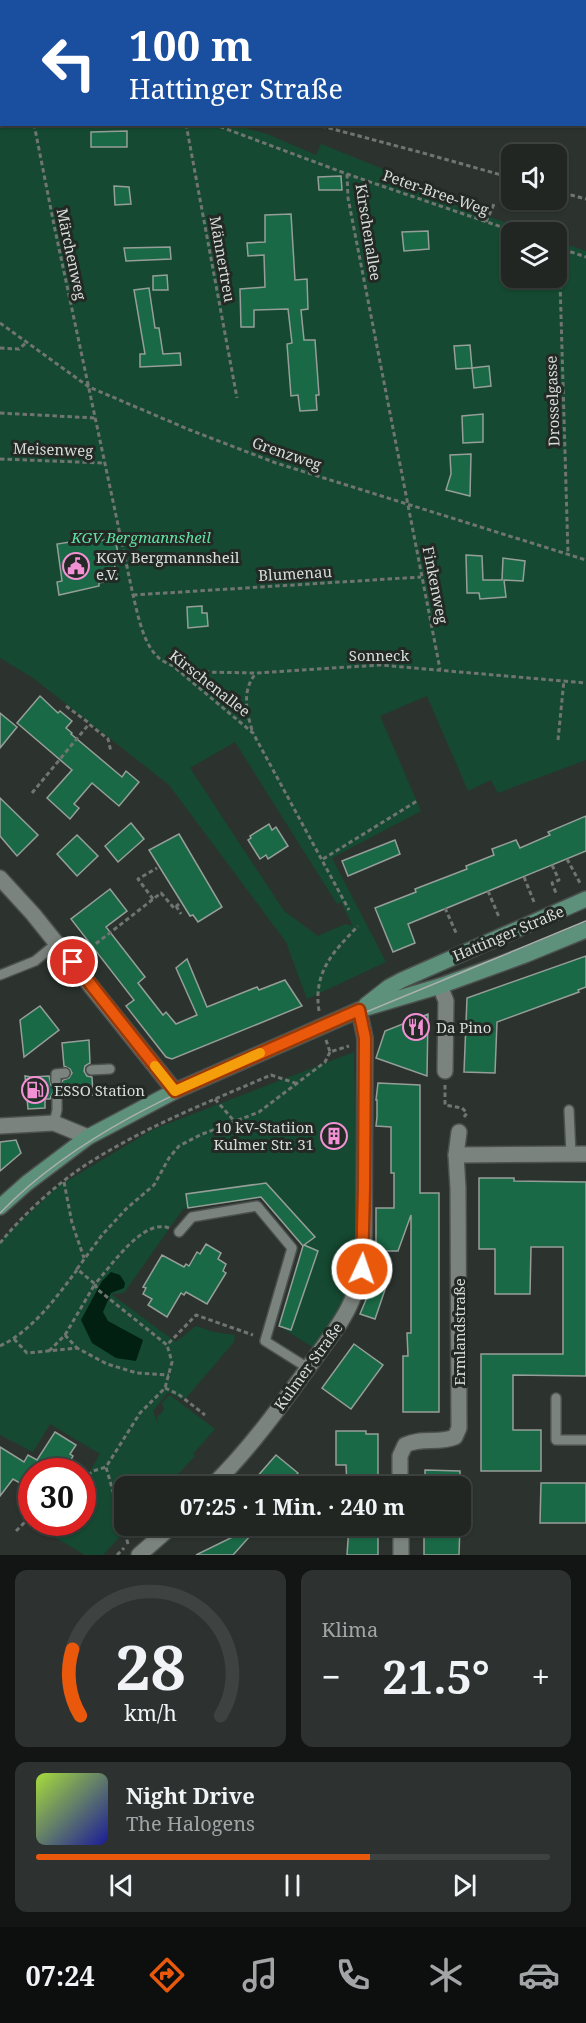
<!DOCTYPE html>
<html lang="de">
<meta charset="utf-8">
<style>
body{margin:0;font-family:"Noto Serif",serif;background:#2d3230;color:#f1f3f6;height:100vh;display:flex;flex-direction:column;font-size:22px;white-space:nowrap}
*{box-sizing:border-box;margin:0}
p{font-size:20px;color:#a2a5a6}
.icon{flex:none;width:33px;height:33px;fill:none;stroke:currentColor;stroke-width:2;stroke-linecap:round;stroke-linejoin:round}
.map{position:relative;height:1555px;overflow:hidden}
.side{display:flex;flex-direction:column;gap:15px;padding:15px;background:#121513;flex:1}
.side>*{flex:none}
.hud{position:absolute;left:0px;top:0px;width:586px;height:126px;box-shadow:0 2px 4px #0004,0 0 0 2px #3e4341;background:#1a4fa0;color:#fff;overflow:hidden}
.fabs{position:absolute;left:501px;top:144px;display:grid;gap:12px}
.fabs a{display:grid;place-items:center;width:66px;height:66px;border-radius:12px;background:#212623;box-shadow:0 2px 4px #0004,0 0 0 2px #3e4341;font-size:30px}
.speed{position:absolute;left:18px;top:1458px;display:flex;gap:12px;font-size:30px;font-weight:700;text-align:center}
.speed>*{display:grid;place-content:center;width:78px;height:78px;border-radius:50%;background:#212623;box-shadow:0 2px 4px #0004,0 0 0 2px #3e4341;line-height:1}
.speed .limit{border:9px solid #d22;background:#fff;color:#111}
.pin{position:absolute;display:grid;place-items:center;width:51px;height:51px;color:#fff;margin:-26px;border:3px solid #fff;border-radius:50%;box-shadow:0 2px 6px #0007}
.me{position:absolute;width:66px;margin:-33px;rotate:3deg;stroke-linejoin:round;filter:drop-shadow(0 0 4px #0008)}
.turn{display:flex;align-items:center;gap:21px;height:126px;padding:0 30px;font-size:27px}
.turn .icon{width:78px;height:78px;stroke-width:2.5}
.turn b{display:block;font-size:42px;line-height:51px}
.big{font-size:45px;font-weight:700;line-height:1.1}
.side .tile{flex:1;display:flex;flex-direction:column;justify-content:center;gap:9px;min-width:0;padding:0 21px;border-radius:12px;background:#2d3230}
.side .dial{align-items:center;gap:0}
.dial svg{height:156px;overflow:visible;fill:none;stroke:#3e4341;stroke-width:7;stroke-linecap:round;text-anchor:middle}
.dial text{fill:#f1f3f6;stroke:none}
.song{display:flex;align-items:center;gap:18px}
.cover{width:72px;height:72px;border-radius:9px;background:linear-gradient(135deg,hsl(80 70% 55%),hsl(240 70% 35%))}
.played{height:6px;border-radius:3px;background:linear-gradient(90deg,#ea580c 65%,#3e4341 65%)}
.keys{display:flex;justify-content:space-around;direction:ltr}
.heat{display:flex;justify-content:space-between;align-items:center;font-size:33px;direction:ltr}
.side .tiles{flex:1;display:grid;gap:15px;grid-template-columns:1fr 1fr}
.tile:last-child{grid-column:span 2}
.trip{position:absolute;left:114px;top:1476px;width:357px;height:60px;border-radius:12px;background:#212623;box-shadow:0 2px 4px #0004,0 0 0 2px #3e4341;font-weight:700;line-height:60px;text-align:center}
.dock{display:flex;height:96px;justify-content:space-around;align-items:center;background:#0d0f0e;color:#a2a5a6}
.dock .icon{width:42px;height:42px}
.dock .selected{color:#ea580c}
.dock b{font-size:27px;color:#f1f3f6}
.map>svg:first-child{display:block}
.green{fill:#154931;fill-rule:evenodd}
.water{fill:#012011}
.building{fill:#1a6946;stroke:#969e99;stroke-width:1.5}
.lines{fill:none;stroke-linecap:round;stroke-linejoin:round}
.service-casing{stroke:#4c504e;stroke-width:12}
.minor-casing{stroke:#4c504e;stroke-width:18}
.secondary-casing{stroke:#4c504e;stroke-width:18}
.path{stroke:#707572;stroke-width:3;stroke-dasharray:4.5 3;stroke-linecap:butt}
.service{stroke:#7b837e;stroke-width:9}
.minor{stroke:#7b837e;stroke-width:15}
.secondary{stroke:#5e917c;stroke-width:15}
.tram{stroke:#abb0ad;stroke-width:1.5}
.rail{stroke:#abb0ad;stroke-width:4.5;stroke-dasharray:9 4.5;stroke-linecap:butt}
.route-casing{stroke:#983908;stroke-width:15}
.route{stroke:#ea580c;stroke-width:10}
.slow{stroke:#f59e0b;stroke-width:10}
.labels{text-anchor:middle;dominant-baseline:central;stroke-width:6;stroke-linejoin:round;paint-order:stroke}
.street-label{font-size:15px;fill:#d8dcda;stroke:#232925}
.park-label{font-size:15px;font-style:italic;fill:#60e4a5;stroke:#232925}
.poi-label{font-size:15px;fill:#d8dcda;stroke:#232925;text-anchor:start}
</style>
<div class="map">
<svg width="586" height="1555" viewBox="0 0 586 1555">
<rect width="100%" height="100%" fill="#2c332f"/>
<g class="green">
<path d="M0 64H2V124L235 125 267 134 316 155 321 144 423 185 420 193 533 232H512V278H556L557 241 586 251V760L498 793 491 780 468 791 427 696 380 716 421 811 332 858 386 962 307 999 286 942 169 785 33 678 0 658ZM235 742 337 904 341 902 353 926 345 924 318 936 284 911 190 768Z"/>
<path d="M354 1052 356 1206 355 1265 349 1290 338 1311 314 1348 279 1326 303 1246 261 1198 183 1209 124 1293 111 1294 176 1342 196 1326 214 1332 235 1335 234 1342 186 1398 181 1399 168 1392 153 1411 158 1425 157 1417 164 1410 162 1403 170 1395 215 1429 193 1454 195 1456 167 1486H124V1526H130L103 1555H85L51 1535 59 1523 82 1522 83 1483 100 1454 50 1424 33 1452 0 1435V1241L57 1187 154 1129Z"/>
</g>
<path class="water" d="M111 1272 120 1275 125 1283 124 1288 111 1293 103 1312 108 1321 143 1340 136 1361 116 1358 92 1343 81 1320 102 1281Z"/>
<g class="building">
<path d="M127 131V147H91V132Z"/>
<path d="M341 176 342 190H319L318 177Z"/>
<path d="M114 186 129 187 131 204 115 205Z"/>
<path d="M291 214 295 280 307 279 308 309 301 310 304 340H315L319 395H316L317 410 300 411 298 395 291 396 287 344 292 343 288 309 254 310V327H241L240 289 265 287 264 255 248 256 247 243 265 242V215Z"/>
<path d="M428 231 429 249 404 251 402 232Z"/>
<path d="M170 247 171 259 126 261 124 248Z"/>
<path d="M167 275 168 290H153V276Z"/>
<path d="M149 288 155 328H159L163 354 180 353 181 365 140 367V354H145L134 290Z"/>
<path d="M470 345 472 368 456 369 454 346Z"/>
<path d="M489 366 491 386 474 388 472 368Z"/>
<path d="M483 414V442L463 443 462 416Z"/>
<path d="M471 454 470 496 446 490 451 474 450 455Z"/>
<path d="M115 538 120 563 114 564 118 578 99 583V586L59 595 57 582 62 581 57 544 82 540 83 544Z"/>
<path d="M466 555 482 556 483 580H502L503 558 525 561 523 581 504 580 506 597 480 599 479 593H467Z"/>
<path d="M202 606V613H207L208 626 188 628 187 607Z"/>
<path d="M40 696 58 713 60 711 72 721 66 728 72 733 71 734 122 777 126 771 139 782 119 806 92 783 74 804 79 808 70 819 47 798 72 770 17 723Z"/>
<path d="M0 713 17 727 0 748Z"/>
<path d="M0 798 38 835 17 856 0 836Z"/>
<path d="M586 816V851L408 924 415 943 393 952 375 908 416 892 415 889 467 869 466 866 494 855 492 849 516 840 520 848 550 835 548 832Z"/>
<path d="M131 823 144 839 118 862 105 846Z"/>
<path d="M269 824 272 830 276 827 288 846 268 859 266 855 260 859 248 840 251 838 250 836Z"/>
<path d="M179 834 222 907 198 922 193 915 190 916 149 850Z"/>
<path d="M77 835 98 856 77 876 57 854Z"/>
<path d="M395 840 400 854 348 876 342 861Z"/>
<path d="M110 889 127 911 106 927 145 977 138 983 163 1015 166 1012 176 1024 197 1015 176 968 187 959 207 1007 257 987 259 990 285 980 302 1006 172 1059 166 1057 126 1006 134 1000 71 919Z"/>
<path d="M586 956V987L578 990 579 992 497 1022 495 1073 464 1072 467 998Z"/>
<path d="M40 1006 59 1030 24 1057 20 1020Z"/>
<path d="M428 1014 427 1076 376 1058 385 1031Z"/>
<path d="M89 1040 90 1063 85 1066 84 1071 87 1076 92 1077 93 1095 64 1098 61 1093 56 1091 52 1094 50 1099H45V1108L28 1109 25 1076 31 1077 49 1076 51 1085 55 1088 59 1087 63 1080 69 1078 72 1073 70 1069 64 1066 62 1043Z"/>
<path d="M378 1083 420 1085V1193H439V1412H403V1356H408L407 1333H411V1215L398 1251H376V1208H394V1173H391V1127L376 1126 377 1117V1100H376Z"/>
<path d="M16 1140 21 1153 0 1171V1142Z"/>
<path d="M479 1178H514V1181L586 1182V1376L513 1375V1430H541V1471H481V1354H563V1247H531L530 1294H495V1249H479Z"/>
<path d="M266 1183 315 1237 304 1245 318 1251 291 1330 279 1326 303 1246 261 1197 188 1208 186 1194Z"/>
<path d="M206 1244 221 1253 218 1259 226 1264 223 1271 226 1273 207 1304 186 1292 184 1295 181 1293 167 1317 148 1305 152 1299 143 1294 146 1288 143 1287 162 1255 184 1267 186 1264 189 1266 197 1252 200 1254Z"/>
<path d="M374 1272 389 1278 375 1319 360 1314 370 1290Z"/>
<path d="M354 1344 383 1365 351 1409 322 1388Z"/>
<path d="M336 1431H366V1434H378V1486H347L346 1465H336Z"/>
<path d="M55 1432 76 1445 70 1454 73 1456 64 1472H32V1490L13 1479 0 1496V1447L24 1462 28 1455 37 1460Z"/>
<path d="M276 1455 298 1473 287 1486H249Z"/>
<path d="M425 1470 460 1471V1486H425Z"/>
<path d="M541 1483H586V1523H540Z"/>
<path d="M255 1526H259L233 1555H196Z"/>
<path d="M349 1526H378V1555H347Z"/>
<path d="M424 1526H460L459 1555H424Z"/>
</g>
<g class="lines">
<defs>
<g id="service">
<path d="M0 975 35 961 57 943"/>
<path d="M91 1070 110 1069"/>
<path d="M56 1081V1074L65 1073"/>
<path d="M569 1110 571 1154"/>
<path d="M54 1123 57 1110V1098"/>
<path d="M179 1232 192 1217 257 1206 292 1248 265 1341 308 1368"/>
<path d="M556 1398V1440H586"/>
</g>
<g id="minor">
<path d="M0 878 33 914 175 1091"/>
<path d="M440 986 446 1001 445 1071"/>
<path d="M0 1126 54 1123 88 1137"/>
<path d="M456 1155 586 1154"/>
<path d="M212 1486C252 1447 285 1400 318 1354 330 1337 344 1320 352 1300 361 1280 362 1259 364 1237L365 1038 359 1010"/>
<path d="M400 1486V1456L405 1445C422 1437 438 1444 455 1437L459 1428 458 1188 456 1155 459 1132"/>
<path d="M401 1526V1555"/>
<path d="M139 1555 172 1526"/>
</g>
<g id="secondary">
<path d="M366 1005 389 987 402 980 586 899"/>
<path d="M0 1207 27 1183 88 1137 175 1091 359 1010 440 986 525 955 586 930"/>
</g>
</defs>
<use href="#service" class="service-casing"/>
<use href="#minor" class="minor-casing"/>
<use href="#secondary" class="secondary-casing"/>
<g class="path">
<path d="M0 41 2 42"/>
<path d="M0 58H2"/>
<path d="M34 124 54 225 133 595C138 615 143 645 160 659 164 662 169 664 173 666L253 733 349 910"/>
<path d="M186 124 237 398"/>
<path d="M213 124 347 174 516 232"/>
<path d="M314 124 423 153 512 178"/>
<path d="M347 174 348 198 440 669"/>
<path d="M556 191 586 199"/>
<path d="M486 222 494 204"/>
<path d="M556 247 586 257"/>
<path d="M559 247 568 554"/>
<path d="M0 323 89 387 190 430 276 463 586 560"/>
<path d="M0 348 19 349 27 342"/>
<path d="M0 413 95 418"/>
<path d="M0 459 104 463"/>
<path d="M133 595 421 577"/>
<path d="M175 667 204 672 256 673 380 665 586 683"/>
<path d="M66 706 89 723"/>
<path d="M252 730C246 710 242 690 256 673"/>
<path d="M558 740 564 680"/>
<path d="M32 793 89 724 108 739 111 752"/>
<path d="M323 859 417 801"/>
<path d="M567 859 580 883"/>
<path d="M552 865 559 880 552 883 556 893"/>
<path d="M524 877 534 902"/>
<path d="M488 891 499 917"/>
<path d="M153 899 138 879 157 868"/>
<path d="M176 906 181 914"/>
<path d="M445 908 457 935"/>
<path d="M84 953 161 893 174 908 179 904"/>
<path d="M319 1011C313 972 333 952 358 926"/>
<path d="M326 1040 330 1052 349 1046"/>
<path d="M445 1085V1105L462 1108 467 1113 464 1117"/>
<path d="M215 1099 235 1122"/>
<path d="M64 1182 72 1223 84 1258"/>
<path d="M169 1228C143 1218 111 1266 95 1284L97 1289 167 1345 196 1315 253 1335"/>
<path d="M0 1243C22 1216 52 1188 81 1168 140 1129 206 1103 271 1075L298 1084"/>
<path d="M65 1335 95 1284 77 1269 102 1235 126 1209 154 1185 169 1158 179 1146 200 1135 259 1112 325 1062 330 1052"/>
<path d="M14 1339 27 1353 77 1348 107 1364 137 1373 169 1375"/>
<path d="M0 1346C33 1330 55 1299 77 1270"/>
<path d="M49 1351 65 1335 77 1348"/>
<path d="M165 1388 178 1394 205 1415"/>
<path d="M82 1480 93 1471 106 1467"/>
<path d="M16 1531 25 1522 32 1519"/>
<path d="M128 1544 106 1467 140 1413 165 1388 172 1362 167 1345"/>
<path d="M117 1555 124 1548"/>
</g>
<use href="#service" class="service"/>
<use href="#minor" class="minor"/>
<use href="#secondary" class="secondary"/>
<path class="tram" d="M0 1213C86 1125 203 1081 313 1034 404 996 495 959 586 921"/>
<g class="rail">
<path d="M48 0 55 2"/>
<path d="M100 0 107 2"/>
<path d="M0 3 2 4"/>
<path d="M0 15H2"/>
<path d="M585 75H586"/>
<path d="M585 88H586"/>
<path d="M585 103H586"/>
<path d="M585 120H586"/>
</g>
</g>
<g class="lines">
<defs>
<path id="route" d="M73 962 175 1091 359 1010 365 1038 364 1189 362 1269"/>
</defs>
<use href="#route" class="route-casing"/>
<use href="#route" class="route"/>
<path class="slow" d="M155 1066 175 1091 260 1053"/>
</g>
<defs>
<symbol id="civic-ring" viewBox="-11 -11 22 22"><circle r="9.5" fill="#232925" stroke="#f391d5" stroke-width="1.5"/><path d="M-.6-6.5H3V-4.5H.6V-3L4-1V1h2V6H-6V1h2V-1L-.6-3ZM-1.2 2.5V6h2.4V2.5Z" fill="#f391d5"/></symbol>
<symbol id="restaurant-ring" viewBox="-11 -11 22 22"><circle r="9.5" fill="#232925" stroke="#f391d5" stroke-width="1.5"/><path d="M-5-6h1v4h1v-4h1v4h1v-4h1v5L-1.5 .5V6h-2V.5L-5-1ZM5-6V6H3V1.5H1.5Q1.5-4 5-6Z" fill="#f391d5"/></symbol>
<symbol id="fuel-ring" viewBox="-11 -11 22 22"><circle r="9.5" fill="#232925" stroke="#f391d5" stroke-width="1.5"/><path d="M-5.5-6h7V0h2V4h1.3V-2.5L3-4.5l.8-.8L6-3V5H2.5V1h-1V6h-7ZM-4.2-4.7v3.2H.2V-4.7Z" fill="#f391d5"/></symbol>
<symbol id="building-ring" viewBox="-11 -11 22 22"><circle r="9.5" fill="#232925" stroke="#f391d5" stroke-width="1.5"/><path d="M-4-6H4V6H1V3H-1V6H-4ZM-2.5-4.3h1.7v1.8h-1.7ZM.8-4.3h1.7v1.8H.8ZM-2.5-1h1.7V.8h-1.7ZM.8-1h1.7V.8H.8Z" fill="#f391d5"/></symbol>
</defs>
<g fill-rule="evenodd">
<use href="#civic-ring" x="61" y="551" width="30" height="30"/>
<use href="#restaurant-ring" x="401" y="1012" width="30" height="30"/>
<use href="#fuel-ring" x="20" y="1075" width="30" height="30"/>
<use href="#building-ring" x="319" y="1121" width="30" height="30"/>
</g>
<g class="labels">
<g class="street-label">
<text transform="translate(436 192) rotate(19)">Peter-Bree-Weg</text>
<text transform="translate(369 232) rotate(81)">Kirschenallee</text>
<text transform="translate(72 254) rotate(78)">Märchenweg</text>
<text transform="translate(223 259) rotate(80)">Männertreu</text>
<text transform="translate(552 401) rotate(-92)">Drosselgasse</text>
<text transform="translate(53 449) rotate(2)">Meisenweg</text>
<text transform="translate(287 453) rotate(19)">Grenzweg</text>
<text transform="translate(295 573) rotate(-3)">Blumenau</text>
<text transform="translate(436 585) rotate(79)">Finkenweg</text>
<text x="379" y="655">Sonneck</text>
<text transform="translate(210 683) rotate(38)">Kirschenallee</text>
<text transform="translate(508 933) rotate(-23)">Hattinger Straße</text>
<text transform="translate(459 1332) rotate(-90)">Ermlandstraße</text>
<text transform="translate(308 1366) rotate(-54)">Kulmer Straße</text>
</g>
<g class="park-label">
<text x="141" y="537">KGV Bergmannsheil</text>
</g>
<g class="poi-label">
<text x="96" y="557">KGV Bergmannsheil<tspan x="96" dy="17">e.V.</tspan></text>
<text x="436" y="1027">Da Pino</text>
<text x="54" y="1090">ESSO Station</text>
<text x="314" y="1127" text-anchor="end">10 kV-Statiion<tspan x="314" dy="17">Kulmer Str. 31</tspan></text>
</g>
</g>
</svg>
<div class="fabs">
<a><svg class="icon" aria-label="sound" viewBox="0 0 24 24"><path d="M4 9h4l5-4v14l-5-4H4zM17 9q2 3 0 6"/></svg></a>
<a><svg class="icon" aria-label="layers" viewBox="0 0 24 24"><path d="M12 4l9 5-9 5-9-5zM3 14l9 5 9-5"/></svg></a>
</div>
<div class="speed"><div class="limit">30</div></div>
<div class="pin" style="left:73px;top:962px;background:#d93025"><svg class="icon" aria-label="arrive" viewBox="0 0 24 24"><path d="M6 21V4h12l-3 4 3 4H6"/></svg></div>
<svg class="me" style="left:362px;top:1269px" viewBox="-20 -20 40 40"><circle r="17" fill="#ea580c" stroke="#fff" stroke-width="3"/><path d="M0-11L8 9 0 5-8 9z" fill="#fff"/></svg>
<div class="trip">07:25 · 1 Min. · 240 m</div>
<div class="hud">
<div class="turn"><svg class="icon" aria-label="left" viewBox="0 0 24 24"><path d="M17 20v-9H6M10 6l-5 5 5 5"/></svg><div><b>100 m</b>Hattinger Straße</div></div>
</div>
</div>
<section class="side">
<div class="tiles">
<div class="tile dial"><svg viewBox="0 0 100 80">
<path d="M14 69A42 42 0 1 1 86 69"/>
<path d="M14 69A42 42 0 0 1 10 35" stroke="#ea580c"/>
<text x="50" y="56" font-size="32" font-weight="700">28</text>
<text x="50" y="72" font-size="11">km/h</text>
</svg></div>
<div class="tile"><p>Klima</p>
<div class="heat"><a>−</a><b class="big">21.5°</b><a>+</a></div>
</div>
<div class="tile">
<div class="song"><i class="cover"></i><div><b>Night Drive</b><p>The Halogens</p></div></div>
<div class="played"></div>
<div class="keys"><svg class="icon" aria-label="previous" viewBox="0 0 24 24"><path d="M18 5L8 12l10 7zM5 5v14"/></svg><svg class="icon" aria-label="pause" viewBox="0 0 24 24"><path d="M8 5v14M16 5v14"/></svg><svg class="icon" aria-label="next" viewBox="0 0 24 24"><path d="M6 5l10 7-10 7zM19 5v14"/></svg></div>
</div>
</div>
</section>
<nav class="dock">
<b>07:24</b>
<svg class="icon selected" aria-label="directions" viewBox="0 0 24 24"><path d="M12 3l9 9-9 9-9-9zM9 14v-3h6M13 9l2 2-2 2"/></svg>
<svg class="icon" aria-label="music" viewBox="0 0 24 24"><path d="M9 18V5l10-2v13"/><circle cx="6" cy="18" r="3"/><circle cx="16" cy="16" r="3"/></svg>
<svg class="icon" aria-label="phone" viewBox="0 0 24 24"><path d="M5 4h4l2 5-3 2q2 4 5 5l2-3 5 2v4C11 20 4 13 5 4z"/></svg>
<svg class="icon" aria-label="climate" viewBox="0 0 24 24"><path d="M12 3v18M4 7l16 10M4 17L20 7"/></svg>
<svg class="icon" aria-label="car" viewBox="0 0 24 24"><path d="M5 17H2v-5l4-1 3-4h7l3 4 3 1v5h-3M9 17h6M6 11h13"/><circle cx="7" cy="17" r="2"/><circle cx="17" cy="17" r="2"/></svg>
</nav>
